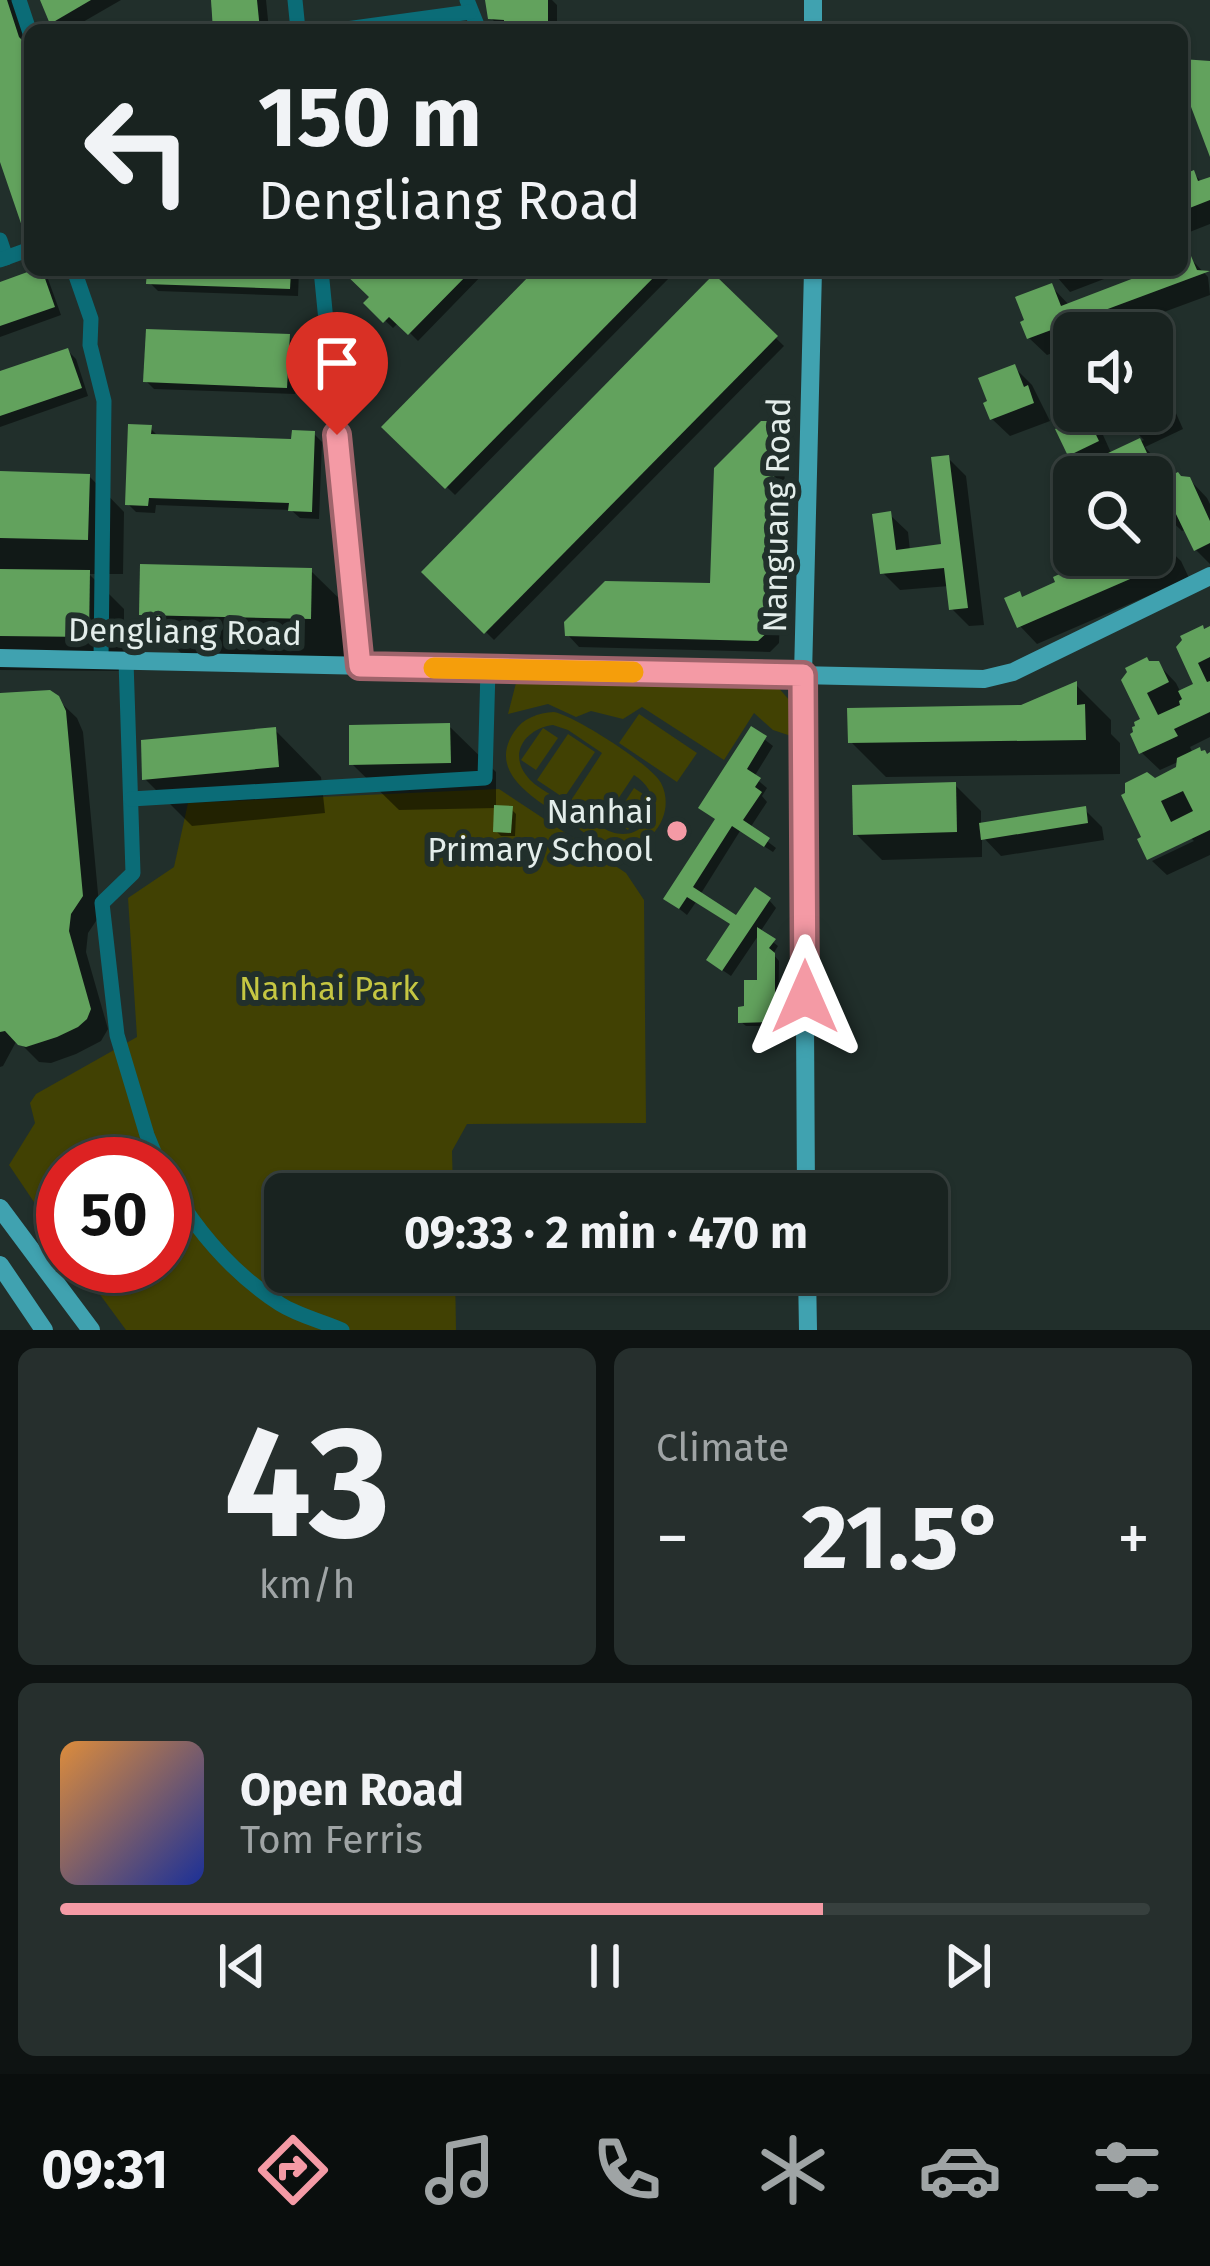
<!DOCTYPE html>
<meta charset="utf-8">
<style>
body{margin:0;font-family:"Fira Sans",sans-serif;background:#262f2d;color:#f1f3f6;height:100vh;display:flex;flex-direction:column;font-size:45px;white-space:nowrap}
*{box-sizing:border-box;margin:0}
p{font-size:39px;color:#9fa4a5}
.icon{flex:none;width:66px;height:66px;fill:none;stroke:currentColor;stroke-width:2;stroke-linecap:round;stroke-linejoin:round}
.map{position:relative;height:1330px;overflow:hidden}
.details{display:flex;flex-direction:column;gap:18px;padding:18px;background:#0e1312;flex:1}
.details>*{flex:none}
.banner{position:absolute;left:24px;top:24px;width:1164px;height:252px;border-radius:18px;box-shadow:0 3px 9px #0004,0 0 0 3px #37403e;background:#192320;color:#f1f3f6;overflow:hidden}
.fabs{position:absolute;left:1053px;top:312px;display:grid;gap:24px}
.fabs a{display:grid;place-items:center;width:120px;height:120px;border-radius:18px;background:#192320;box-shadow:0 3px 9px #0004,0 0 0 3px #37403e;font-size:60px}
.speed{position:absolute;left:36px;top:1137px;display:flex;gap:24px;font-size:60px;font-weight:700;text-align:center}
.speed>*{display:grid;place-content:center;width:156px;height:156px;border-radius:50%;background:#192320;box-shadow:0 3px 9px #0004,0 0 0 3px #37403e;line-height:1}
.speed .limit{border:18px solid #d22;background:#fff;color:#111}
.pin{position:absolute;display:grid;place-items:center;width:102px;height:102px;color:#fff;margin:-123px -51px;border-radius:50% 50% 50% 0;rotate:-45deg;box-shadow:0 0 12px #0007}
.pin .icon{rotate:45deg}
.me{position:absolute;width:132px;margin:-66px;rotate:0deg;stroke-linejoin:round;filter:drop-shadow(0 0 9px #0008)}
.turn{display:flex;align-items:center;gap:42px;height:252px;padding:0 36px;font-size:54px}
.turn .icon{width:156px;height:156px;stroke-width:2.5}
.turn b{display:block;font-size:84px;line-height:102px}
.big{font-size:90px;font-weight:700;line-height:1.1}
.details .card{flex:1;display:flex;flex-direction:column;justify-content:center;gap:18px;min-width:0;padding:0 42px;border-radius:18px;background:#262f2d}
.details .dial{align-items:center;gap:0}
.dial b{font-size:156px;line-height:1}
.song{display:flex;align-items:center;gap:36px}
.cover{width:144px;height:144px;border-radius:18px;background:linear-gradient(135deg,hsl(30 70% 55%),hsl(230 70% 35%))}
.played{height:12px;border-radius:6px;background:linear-gradient(90deg,#f49aa5 70%,#37403e 70%)}
.keys{display:flex;justify-content:space-around;direction:ltr}
.heat{display:flex;justify-content:space-between;align-items:center;font-size:66px;direction:ltr}
.details .tiles{flex:1;display:grid;gap:18px;grid-template-columns:1fr 1fr}
.card:last-child{grid-column:span 2}
.trip{position:absolute;left:264px;top:1173px;width:684px;height:120px;border-radius:18px;background:#192320;box-shadow:0 3px 9px #0004,0 0 0 3px #37403e;font-weight:700;line-height:120px;text-align:center}
.menu{display:flex;height:192px;justify-content:space-around;align-items:center;background:#0a0e0d;color:#9fa4a5}
.menu .icon{width:84px;height:84px}
.menu .active{color:#f49aa5}
.menu b{font-size:54px;color:#f1f3f6}
.map>svg:first-child{display:block}
.green{fill:#414103;fill-rule:evenodd}
.shadow{fill:#0007}
.building{fill:#62a25d;fill-rule:evenodd}
.lines{fill:none;stroke-linecap:round;stroke-linejoin:round}
.minor{stroke:#0b6c77;stroke-width:15}
.major{stroke:#40a2b0;stroke-width:18}
.route-casing{stroke:#9f646b;stroke-width:30}
.route{stroke:#f49aa5;stroke-width:21}
.slow{stroke:#f59e0b;stroke-width:21}
.poi-dot{fill:#f49aa5;stroke:#212f2b;stroke-width:4.5}
.labels{text-anchor:middle;dominant-baseline:central;stroke-width:12;stroke-linejoin:round;paint-order:stroke}
.street-label{font-size:33px;fill:#e3edea;stroke:#212f2b}
.poi-label{font-size:33px;fill:#e3edea;stroke:#212f2b;text-anchor:end}
.park-label{font-size:33px;fill:#c5c642;stroke:#212f2b}
</style>
<div class="map">
<svg width="1210" height="1330" viewBox="0 0 1210 1330">
<rect width="100%" height="100%" fill="#212f2b"/>
<g class="green">
<path d="M516 683 775 684 792 703 794 737 773 730 754 713 724 760 642 707 623 719 591 711 576 717 548 704 508 714Z"/>
<path d="M554 712C575 716 652 765 661 783 678 816 646 857 610 846 593 841 577 827 562 817 534 798 487 772 514 732 523 718 538 713 554 712ZM553 725 568 730 602 753 568 805C555 796 535 788 526 775 508 751 528 728 553 725ZM634 775C676 801 640 854 600 826Z"/>
<path d="M639 714 697 753 677 782 619 743Z"/>
<path d="M543 728 558 738 536 770 521 760Z"/>
<path d="M568 734 595 752 564 798 537 780Z"/>
<path d="M634 788 649 798 628 830 613 820Z"/>
<path d="M499 789 626 873 644 900 646 1123 467 1124 452 1151 453 1194H285V1272H455L456 1330H126L79 1266H165V1164H63V1245L9 1165 35 1123 30 1103 36 1094 137 1037 128 898 174 867 188 803Z"/>
</g>
<g class="shadow">
<path d="M0 0H16L18 17 30 52V237L0 153Z"/>
<path d="M43 0H121L69 30H60L52 22Z"/>
<path d="M214 0H266L269 30H239Z"/>
<path d="M488 0H552L557 5V27L578 26 581 30 501 28 490 17Z"/>
<path d="M1193 173 1203 183 1210 180V224L1182 235V178Z"/>
<path d="M1191 259 1208 277 1210 295 1107 333H1074V345L1047 355 1029 338 1051 286 1070 306 1163 270H1182V263Z"/>
<path d="M150 270H299L298 296 158 291 149 282Z"/>
<path d="M351 270H487L418 341 399 322 393 328 375 311 374 297Z"/>
<path d="M539 270H665L671 276 455 495 385 427Z"/>
<path d="M1051 270H1110L1102 273 1104 279 1070 292Z"/>
<path d="M40 271 48 279 61 315 0 337V285Z"/>
<path d="M714 278 784 346 494 640 425 572Z"/>
<path d="M288 337 297 346 295 394 154 389 146 381Z"/>
<path d="M68 351 76 359 88 396 0 427V375Z"/>
<path d="M1014 367 1032 385 1050 421 1010 436 992 419Z"/>
<path d="M1152 393H1156L1175 411 1183 429 1145 447 1158 462 1126 477H1115L1108 462 1088 471 1070 454 1085 418 1103 435 1112 455 1144 440 1132 428 1124 411H1152Z"/>
<path d="M775 424 786 435 779 643 770 652 579 647 568 635 712 586Z"/>
<path d="M150 428 159 437 294 442 314 434 322 442 319 519 300 518 291 510 156 505 155 513 136 512 128 504Z"/>
<path d="M948 458 966 476 984 625 969 626 952 609 949 586 900 590 883 573 890 515 908 532 910 551 944 547Z"/>
<path d="M1161 467 1167 481 1189 479 1207 498 1210 504V564L1196 550 1186 529 1182 531 1164 514 1152 493V477H1140Z"/>
<path d="M0 474 89 476 124 512 123 574H89L124 609V671L0 670Z"/>
<path d="M1156 537 1181 561 1189 578 1037 644 1020 626 1024 599 1059 584 1079 568 1070 550 1074 549V555H1152V538Z"/>
<path d="M311 571 358 617 356 664 188 660 142 614Z"/>
<path d="M1210 632V737L1190 747 1193 754 1210 755V855L1167 875 1152 861 1194 841 1189 836 1148 856 1155 782 1179 769 1180 761 1160 770 1142 753 1144 720 1124 680 1158 664 1176 683 1181 693 1197 685 1179 648Z"/>
<path d="M1076 685 1111 720V734L1120 743V774L886 777 851 742 1021 708Z"/>
<path d="M0 695 57 699 77 718 83 732 100 915 88 933 86 952 108 1029 101 1041 76 1054 51 1063 39 1062 17 1040 3 1066 0 1067Z"/>
<path d="M449 726 496 772V808L399 810 352 764Z"/>
<path d="M275 730 321 777 325 813 192 826 145 779Z"/>
<path d="M752 730 773 746 754 777 767 788 762 796 767 802 750 828 776 848 773 852 740 831 700 895 737 919 769 900 776 908 760 932 778 946 773 954 779 961 778 1026H746L741 1022 760 983V933L731 976 718 967 733 926 696 902 687 915 667 899 717 820Z"/>
<path d="M955 785 981 811V826L1085 810 1102 827 1104 840 1001 856 982 836V857L882 860 856 834Z"/>
<path d="M511 809 516 814 515 836H501L496 831Z"/>
</g>
<g class="building">
<path d="M0 0H7L19 37 26 44 30 57V237L26 238 0 162Z"/>
<path d="M40 0H91L50 24Z"/>
<path d="M211 0H257L260 30H213Z"/>
<path d="M485 0H548V30H504V20L488 19Z"/>
<path d="M1182 59 1210 61V157L1182 83Z"/>
<path d="M1194 170 1198 181 1210 177V200L1182 211V175Z"/>
<path d="M1191 256 1197 270 1210 271 1027 339 1020 322 1024 320 1015 297 1052 283 1061 306 1155 270H1182V260Z"/>
<path d="M33 270H42L55 307 0 326V282Z"/>
<path d="M147 270H291L290 289 146 284Z"/>
<path d="M341 270H472L408 335 389 317 383 323 363 303 369 297Z"/>
<path d="M535 270H661L445 489 381 427Z"/>
<path d="M714 274 778 336 484 634 421 572Z"/>
<path d="M146 329 290 334 287 388 143 382Z"/>
<path d="M68 348 82 388 0 416V371Z"/>
<path d="M1015 364 1024 387 1028 385 1034 403 990 420 983 403 987 401 978 378Z"/>
<path d="M1152 378 1168 411 1130 430 1121 411H1152Z"/>
<path d="M1086 414 1099 441 1068 456 1055 429Z"/>
<path d="M761 421H776L769 631 758 641 565 636 564 622 605 581 710 583 714 468Z"/>
<path d="M128 424 152 425 151 434 291 439 292 430 315 431 312 512 288 511 289 503 149 498 148 506 125 505Z"/>
<path d="M1140 438 1160 481 1178 472 1181 476 1190 477 1210 521V543L1194 551 1174 510 1162 516 1152 495V468L1133 477H1112L1106 464 1110 462 1106 454Z"/>
<path d="M949 455 968 608 949 610 944 568 880 574 872 514 891 511 896 550 941 544 931 457Z"/>
<path d="M0 471 90 474 88 540 0 538Z"/>
<path d="M1152 524 1160 541 1164 539 1174 560 1017 628 1004 598 1020 591 1022 597 1055 582 1053 577 1075 567 1069 555H1152Z"/>
<path d="M140 564 312 568 311 619 139 615Z"/>
<path d="M0 569 90 570 89 637 0 636Z"/>
<path d="M1203 625 1204 629 1210 626V657L1198 663 1207 682 1210 681V712L1174 729 1178 736 1139 754 1130 734 1133 732 1132 727 1135 726 1134 722 1140 719 1121 680 1127 672 1125 668 1147 657 1149 661H1159L1169 682 1147 693 1158 715 1180 705 1179 701 1182 699 1178 691 1193 684 1176 647 1182 640 1180 636Z"/>
<path d="M1077 681V705L1085 704 1086 740 848 743 847 708 1021 705Z"/>
<path d="M50 690 59 696 66 711 83 896 71 914 69 931 91 1009 87 1019 78 1027 57 1037 26 1047 18 1045 5 1031 0 1032V693Z"/>
<path d="M450 723 451 763 349 765V725Z"/>
<path d="M751 726 767 736 747 769 761 778 755 787 762 792 743 820 770 838 764 847 732 826 693 887 736 915 755 887 771 898 722 971 706 960 730 924 687 897 679 909 663 899 715 819 698 808Z"/>
<path d="M276 727 279 767 142 780 141 740Z"/>
<path d="M1200 747 1201 751 1205 750 1207 754 1210 752V830L1147 860 1137 839 1141 837 1121 795 1125 793V783L1147 772 1155 778 1176 767 1177 758ZM1183 791 1193 811 1171 822 1161 801Z"/>
<path d="M956 782 957 832 853 835 852 785Z"/>
<path d="M494 805 513 806 511 833 493 832Z"/>
<path d="M1086 806 1088 823 981 840 979 823Z"/>
<path d="M757 927 776 939 769 948 775 953V1022L738 1023V1007L744 1006V980H757Z"/>
</g>
<g class="lines">
<g class="minor">
<path d="M19 0 30 33"/>
<path d="M295 0 298 30"/>
<path d="M467 0 479 30"/>
<path d="M339 30 470 12"/>
<path d="M0 240 6 258"/>
<path d="M0 260 30 249"/>
<path d="M74 270 91 319 90 345 104 401 101 660"/>
<path d="M321 270 360 666"/>
<path d="M126 661 133 873 102 903 117 1035 147 1135 159 1164"/>
<path d="M131 799 485 778 488 669"/>
<path d="M165 1176C193 1227 231 1272 280 1304 299 1316 322 1321 342 1330"/>
</g>
<g class="major">
<path d="M813 0V30"/>
<path d="M0 658 984 679 1013 672 1210 576"/>
<path d="M806 1194 803 675 813 270"/>
<path d="M0 1208 91 1330"/>
<path d="M0 1265 44 1330"/>
<path d="M807 1272 808 1330"/>
</g>
</g>
<g class="lines">
<defs>
<path id="route" d="M337 435 360 666 803 675 805 997"/>
</defs>
<use href="#route" class="route-casing"/>
<use href="#route" class="route"/>
<path class="slow" d="M434 668 633 672"/>
</g>
<circle class="poi-dot" cx="677" cy="831" r="12"/>
<g class="labels">
<g class="street-label">
<text transform="translate(777 515) rotate(-89)">Nanguang Road</text>
<text transform="translate(185 632) rotate(1)">Dengliang Road</text>
</g>
<g class="poi-label">
<text x="653" y="812">Nanhai<tspan x="653" dy="38">Primary School</tspan></text>
</g>
<g class="park-label">
<text x="329" y="989">Nanhai Park</text>
</g>
</g>
</svg>
<div class="fabs">
<a><svg class="icon" aria-label="sound" viewBox="0 0 24 24"><path d="M4 9h4l5-4v14l-5-4H4zM17 9q2 3 0 6"/></svg></a>
<a><svg class="icon" aria-label="search" viewBox="0 0 24 24"><circle cx="10" cy="10" r="6"/><path d="M15 15l6 6"/></svg></a>
</div>
<div class="speed"><div class="limit">50</div></div>
<div class="pin" style="left:337px;top:435px;background:#d93025"><svg class="icon" aria-label="arrive" viewBox="0 0 24 24"><path d="M6 21V4h12l-3 4 3 4H6"/></svg></div>
<svg class="me" style="left:805px;top:997px" viewBox="-20 -20 40 40"><path d="M0-17L14 15 0 8-14 15z" fill="#f49aa5" stroke="#fff" stroke-width="4"/></svg>
<div class="trip">09:33 · 2 min · 470 m</div>
<div class="banner">
<div class="turn"><svg class="icon" aria-label="left" viewBox="0 0 24 24"><path d="M17 20v-9H6M10 6l-5 5 5 5"/></svg><div><b>150 m</b>Dengliang Road</div></div>
</div>
</div>
<section class="details">
<div class="tiles">
<div class="card dial"><b>43</b><p>km/h</p></div>
<div class="card"><p>Climate</p>
<div class="heat"><a>−</a><b class="big">21.5°</b><a>+</a></div>
</div>
<div class="card">
<div class="song"><i class="cover"></i><div><b>Open Road</b><p>Tom Ferris</p></div></div>
<div class="played"></div>
<div class="keys"><svg class="icon" aria-label="previous" viewBox="0 0 24 24"><path d="M18 5L8 12l10 7zM5 5v14"/></svg><svg class="icon" aria-label="pause" viewBox="0 0 24 24"><path d="M8 5v14M16 5v14"/></svg><svg class="icon" aria-label="next" viewBox="0 0 24 24"><path d="M6 5l10 7-10 7zM19 5v14"/></svg></div>
</div>
</div>
</section>
<nav class="menu">
<b>09:31</b>
<svg class="icon active" aria-label="directions" viewBox="0 0 24 24"><path d="M12 3l9 9-9 9-9-9zM9 14v-3h6M13 9l2 2-2 2"/></svg>
<svg class="icon" aria-label="music" viewBox="0 0 24 24"><path d="M9 18V5l10-2v13"/><circle cx="6" cy="18" r="3"/><circle cx="16" cy="16" r="3"/></svg>
<svg class="icon" aria-label="phone" viewBox="0 0 24 24"><path d="M5 4h4l2 5-3 2q2 4 5 5l2-3 5 2v4C11 20 4 13 5 4z"/></svg>
<svg class="icon" aria-label="climate" viewBox="0 0 24 24"><path d="M12 3v18M4 7l16 10M4 17L20 7"/></svg>
<svg class="icon" aria-label="car" viewBox="0 0 24 24"><path d="M5 17H2v-5l4-1 3-4h7l3 4 3 1v5h-3M9 17h6M6 11h13"/><circle cx="7" cy="17" r="2"/><circle cx="17" cy="17" r="2"/></svg>
<svg class="icon" aria-label="filters" viewBox="0 0 24 24"><path d="M4 7h16M4 17h16"/><circle cx="9" cy="7" r="2"/><circle cx="15" cy="17" r="2"/></svg>
</nav>
